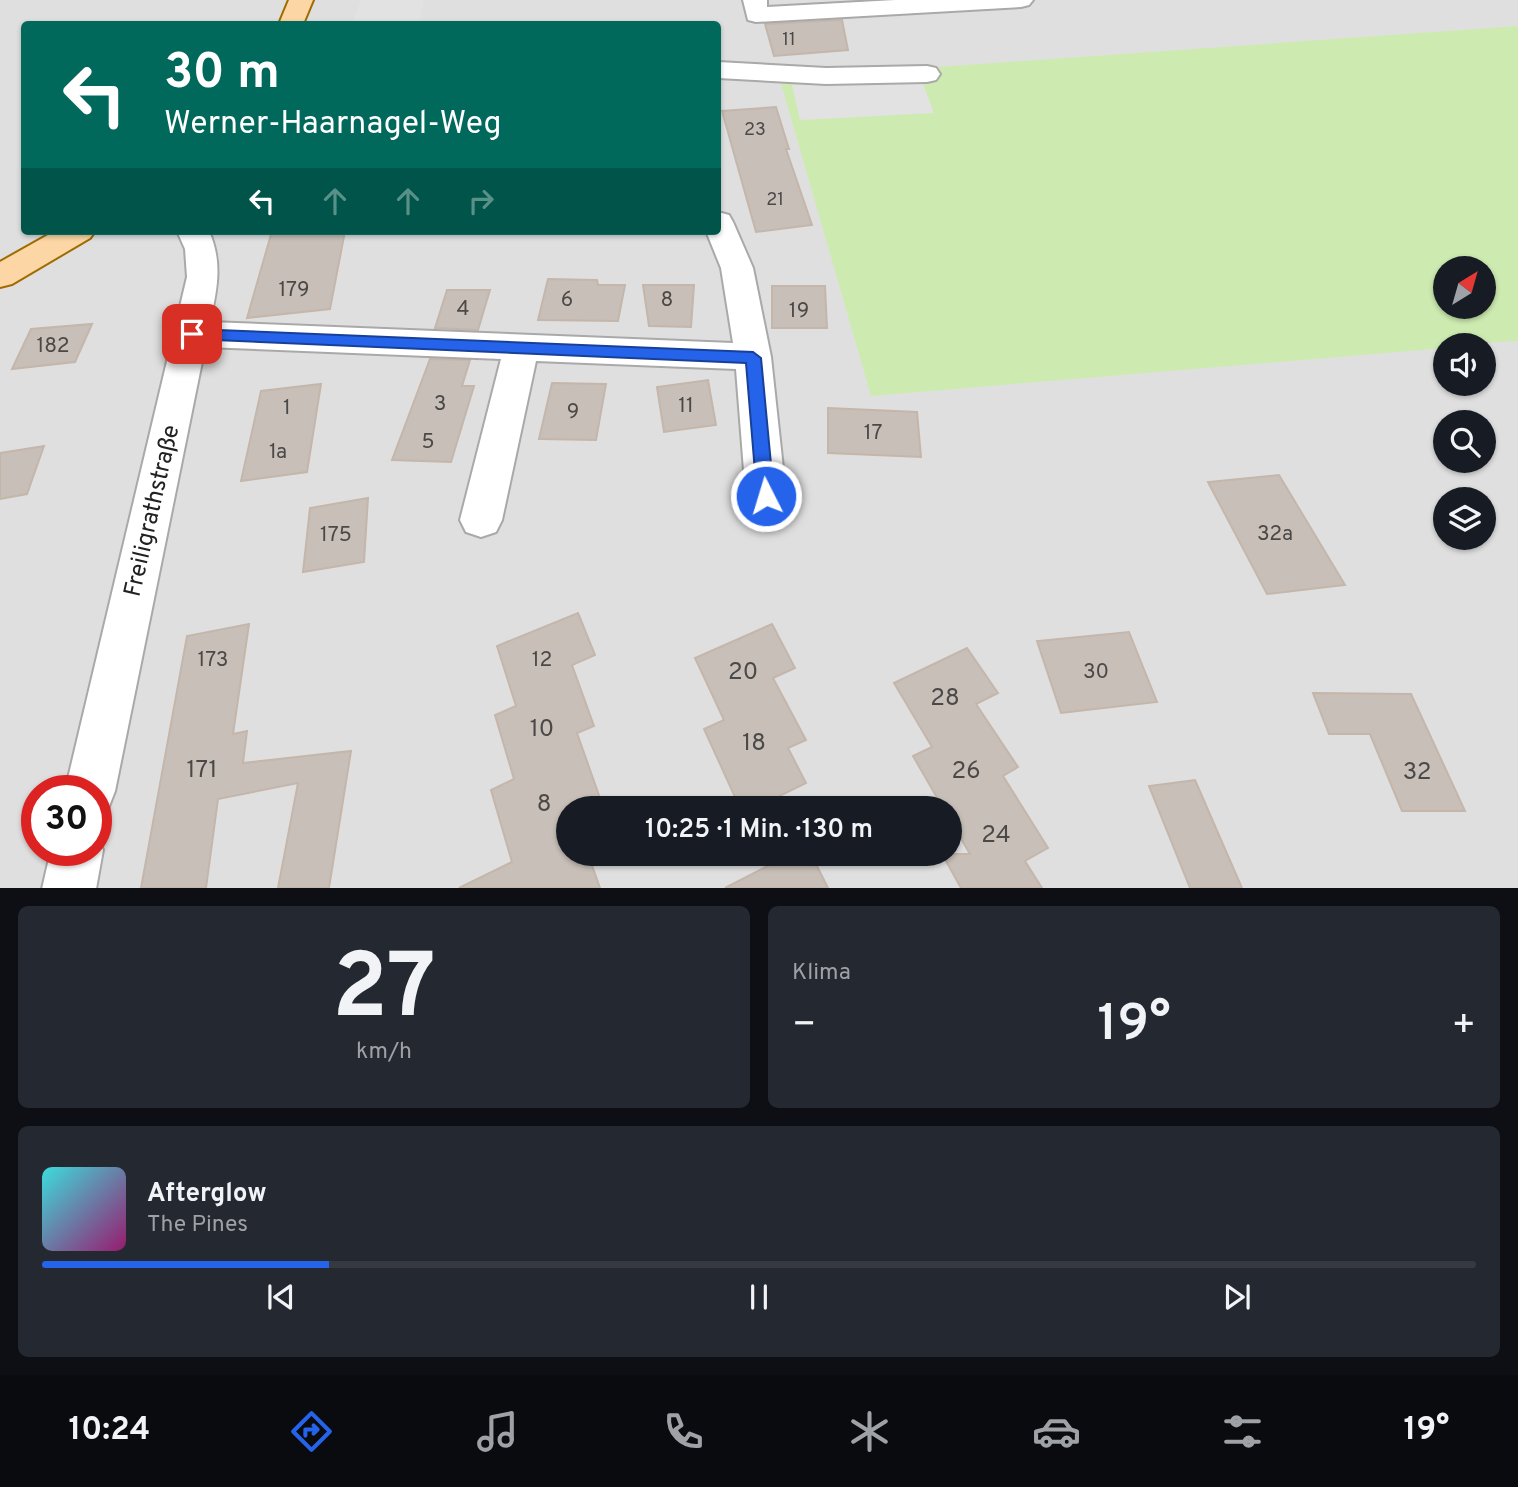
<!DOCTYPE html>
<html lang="de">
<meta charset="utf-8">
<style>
body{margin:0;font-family:Overpass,sans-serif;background:#242831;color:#f1f3f6;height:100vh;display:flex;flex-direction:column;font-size:26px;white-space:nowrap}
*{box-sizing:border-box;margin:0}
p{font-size:23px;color:#9ea1a6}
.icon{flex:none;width:38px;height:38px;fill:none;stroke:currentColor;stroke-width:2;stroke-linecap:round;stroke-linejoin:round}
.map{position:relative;height:888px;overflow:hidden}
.sheet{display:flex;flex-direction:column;gap:18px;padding:18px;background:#0d0f14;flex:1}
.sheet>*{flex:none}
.banner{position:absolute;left:21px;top:21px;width:700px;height:214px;border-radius:7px;box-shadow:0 2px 5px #0004;background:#00695c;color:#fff;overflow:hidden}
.needle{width:46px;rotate:37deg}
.buttons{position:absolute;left:1433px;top:256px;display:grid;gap:14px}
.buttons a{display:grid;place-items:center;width:63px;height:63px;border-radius:50%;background:#171b24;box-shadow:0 2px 5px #0004;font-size:35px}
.speed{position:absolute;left:21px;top:775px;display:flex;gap:14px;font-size:35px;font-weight:700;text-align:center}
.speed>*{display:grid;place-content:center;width:91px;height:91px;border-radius:50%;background:#171b24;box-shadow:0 2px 5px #0004;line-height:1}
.speed .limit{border:10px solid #d22;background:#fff;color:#111}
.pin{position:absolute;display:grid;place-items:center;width:60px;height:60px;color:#fff;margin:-30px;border-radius:14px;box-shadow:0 4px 10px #0006}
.me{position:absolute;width:77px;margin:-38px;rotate:355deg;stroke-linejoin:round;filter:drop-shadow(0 0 5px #0008)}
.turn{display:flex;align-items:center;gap:24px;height:147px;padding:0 28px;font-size:32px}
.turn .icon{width:91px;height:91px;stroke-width:2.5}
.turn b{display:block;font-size:49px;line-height:60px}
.lanes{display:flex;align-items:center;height:66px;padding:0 28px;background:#0003;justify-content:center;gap:35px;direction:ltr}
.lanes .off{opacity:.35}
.big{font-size:52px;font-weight:600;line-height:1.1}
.sheet .tile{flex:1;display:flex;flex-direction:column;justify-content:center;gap:10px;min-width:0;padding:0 24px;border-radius:10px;background:#242831}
.sheet .dial{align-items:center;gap:0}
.dial b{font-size:91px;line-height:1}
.song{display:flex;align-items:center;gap:21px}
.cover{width:84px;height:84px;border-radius:10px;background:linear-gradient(135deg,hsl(180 70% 55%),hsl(320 70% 35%))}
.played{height:7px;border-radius:4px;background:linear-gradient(90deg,#2563eb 20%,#363941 20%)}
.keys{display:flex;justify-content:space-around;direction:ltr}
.heat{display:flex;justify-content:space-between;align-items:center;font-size:38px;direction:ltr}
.sheet .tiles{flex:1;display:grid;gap:18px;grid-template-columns:1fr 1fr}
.tile:last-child{grid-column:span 2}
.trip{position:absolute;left:556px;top:796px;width:406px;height:70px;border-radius:35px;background:#171b24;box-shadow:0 2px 5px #0004;font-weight:600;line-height:70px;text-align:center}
.tab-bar{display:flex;height:112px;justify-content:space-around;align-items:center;background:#090b0e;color:#9ea1a6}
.tab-bar .icon{width:49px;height:49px}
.tab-bar .active{color:#2563eb}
.tab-bar b{font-size:32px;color:#f1f3f6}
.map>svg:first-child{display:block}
.residential{fill:#e0dfdf;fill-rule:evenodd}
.grass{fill:#cdebb0;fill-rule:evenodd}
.parking{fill:#e2e2e2}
.building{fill:#c7bfb8;stroke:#c4b6ab;stroke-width:2}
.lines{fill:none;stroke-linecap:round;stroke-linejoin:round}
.minor-casing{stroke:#a9a9a9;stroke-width:4}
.major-casing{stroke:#a06b00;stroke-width:4}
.minor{fill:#fff;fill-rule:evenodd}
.major{fill:#fcd6a4;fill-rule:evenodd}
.route{fill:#2563eb;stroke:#184099;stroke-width:2}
.labels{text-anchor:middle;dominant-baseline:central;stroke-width:6;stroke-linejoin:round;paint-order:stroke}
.far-number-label{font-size:18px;fill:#4b4948}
.number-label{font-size:21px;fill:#4b4948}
.street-label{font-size:24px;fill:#222;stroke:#fff}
.near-number-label{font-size:24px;fill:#4b4948}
</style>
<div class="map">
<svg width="1518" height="889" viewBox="0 0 1518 889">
<rect width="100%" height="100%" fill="#f2efe9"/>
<path class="residential" d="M0 0H1518V888H0ZM24 24H718V231H24ZM1446 268H1484V306H1446ZM1446 345H1484V383H1446ZM1446 422H1484V460H1446ZM1446 499H1484V537H1446ZM37 791H96V850H37ZM569 808H950V854H569Z"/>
<path class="grass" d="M1518 26V341L1446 345 1445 348 871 396 778 73 881 71ZM1446 268H1484V306H1446Z"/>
<g class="parking">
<path d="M361 0H424L419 24H352Z"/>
<path d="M921 78 934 113 800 120 792 85Z"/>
</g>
<g class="building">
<path d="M842 20 848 50 774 56 765 24Z"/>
<path d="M776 107 789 149H786L812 225 756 232 722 111Z"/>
<path d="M272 231H345L330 309 247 318Z"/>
<path d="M548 279 597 280 598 285H625L618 321 538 320Z"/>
<path d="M643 285H694L691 327 649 326Z"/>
<path d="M772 286H825L827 328H772Z"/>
<path d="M447 290H490L478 330 435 328Z"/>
<path d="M92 324 75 362 12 369 31 329Z"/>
<path d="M430 359 470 360 462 386H474L451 462 392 460Z"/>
<path d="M708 380 716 425 664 432 657 387Z"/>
<path d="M552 383 606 384 596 440 539 439Z"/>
<path d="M321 384 307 472 241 481 261 391Z"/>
<path d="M828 408 917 412 921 457 828 453Z"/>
<path d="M44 446 27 494 0 499V453Z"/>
<path d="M1279 475 1345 585 1267 594 1208 482Z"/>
<path d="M368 498 364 562 303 572 310 508Z"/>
<path d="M578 613 595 655 572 665 594 726 577 733 601 801 586 808H569V854H588L600 888H459L512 862 491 790 514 779 495 715 516 706 497 646Z"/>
<path d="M249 624 233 734 247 731 243 763 351 751 329 888H278L298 783 218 799 206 888H141L187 636Z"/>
<path d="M772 624 795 668 773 678 806 740 788 748 806 783 755 808H740L704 729 724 720 695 658Z"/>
<path d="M1129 632 1157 702 1061 713 1037 641Z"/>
<path d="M967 648 998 693 976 704 1018 767 1003 776 1048 848 1025 861 1042 888H961L942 854H970L950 820V808H943L913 756 932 747 894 683Z"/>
<path d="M1313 693 1411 694 1465 811H1402L1370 734H1329Z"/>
<path d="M1195 780 1242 888H1190L1149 786Z"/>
<path d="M791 854H811L828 888H725Z"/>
</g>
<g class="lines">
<defs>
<g id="minor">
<path d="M743 0H767V7L895 0H1033L1029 5 1021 7 756 22 748 20Z"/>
<path d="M718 62 826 68 927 66 936 68 940 74 936 80 927 82 826 84 718 78Z"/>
<path d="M718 212 729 215 733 222 753 268 771 357 786 496 780 508 766 513 752 508 746 496 736 369 536 361 502 520 496 532 481 537 466 532 460 520 501 359 205 347 115 791 108 809 96 814V791H65L187 277 185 249 177 231H209C223 263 217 289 210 322L733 343 721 268 706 231H718Z"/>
<path d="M96 833 103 850 96 889H42L51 850H96Z"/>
</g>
<g id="major">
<path d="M289 0H313L303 24H279Z"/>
<path d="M55 231H95L90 238 12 284 0 287V262Z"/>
</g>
</defs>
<use href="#minor" class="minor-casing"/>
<use href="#major" class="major-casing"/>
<use href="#minor" class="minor"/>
<use href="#major" class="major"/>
</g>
<path class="route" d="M192 329 753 352 761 358 774 496 766 503 757 496 746 363 192 339 185 334Z"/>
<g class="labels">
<g class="far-number-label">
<text x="789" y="40">11</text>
<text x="755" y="130">23</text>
<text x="775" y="200">21</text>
</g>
<g class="number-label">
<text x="294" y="290">179</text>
<text x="567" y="300">6</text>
<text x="667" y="300">8</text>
<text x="463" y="309">4</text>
<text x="799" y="311">19</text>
<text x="53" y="346">182</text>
<text x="440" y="404">3</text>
<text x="686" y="406">11</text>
<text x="287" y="408">1</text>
<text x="573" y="412">9</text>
<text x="873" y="433">17</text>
<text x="428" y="442">5</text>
<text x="278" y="452">1a</text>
<text x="1275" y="534">32a</text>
<text x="336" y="535">175</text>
<text x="213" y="660">173</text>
<text x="542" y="660">12</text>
<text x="1096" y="672">30</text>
</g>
<g class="street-label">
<text transform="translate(153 511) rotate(-77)">Freiligrathstraße</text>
</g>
<g class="near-number-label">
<text x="743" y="673">20</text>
<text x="945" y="699">28</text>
<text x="542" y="730">10</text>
<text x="754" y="744">18</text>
<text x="202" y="771">171</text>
<text x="966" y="772">26</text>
<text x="1417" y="773">32</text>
<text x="544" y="805">8</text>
<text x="996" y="836">24</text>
</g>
</g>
</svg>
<div class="buttons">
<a><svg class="needle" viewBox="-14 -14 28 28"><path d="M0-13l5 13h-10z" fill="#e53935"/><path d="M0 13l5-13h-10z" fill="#9ea1a6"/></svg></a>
<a><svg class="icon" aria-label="sound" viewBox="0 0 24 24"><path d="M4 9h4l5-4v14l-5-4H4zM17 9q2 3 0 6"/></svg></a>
<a><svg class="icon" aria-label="search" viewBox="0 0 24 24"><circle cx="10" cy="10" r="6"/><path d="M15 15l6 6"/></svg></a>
<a><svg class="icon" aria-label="layers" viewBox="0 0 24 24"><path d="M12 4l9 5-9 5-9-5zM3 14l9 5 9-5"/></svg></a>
</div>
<div class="speed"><div class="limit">30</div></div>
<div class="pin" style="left:192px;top:334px;background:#d93025"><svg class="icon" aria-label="arrive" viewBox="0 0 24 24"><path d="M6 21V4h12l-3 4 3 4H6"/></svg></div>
<svg class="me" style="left:766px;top:496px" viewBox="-20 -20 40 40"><circle r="17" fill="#2563eb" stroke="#fff" stroke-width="3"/><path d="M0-11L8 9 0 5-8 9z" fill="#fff"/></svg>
<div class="trip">10:25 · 1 Min. · 130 m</div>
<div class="banner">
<div class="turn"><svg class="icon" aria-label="left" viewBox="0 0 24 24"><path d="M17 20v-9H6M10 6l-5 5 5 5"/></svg><div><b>30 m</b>Werner-Haarnagel-Weg</div></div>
<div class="lanes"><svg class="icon" aria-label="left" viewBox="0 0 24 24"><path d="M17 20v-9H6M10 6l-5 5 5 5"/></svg><svg class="icon off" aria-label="ahead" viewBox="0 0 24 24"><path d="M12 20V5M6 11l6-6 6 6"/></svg><svg class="icon off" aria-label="ahead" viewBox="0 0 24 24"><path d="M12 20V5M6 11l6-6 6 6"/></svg><svg class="icon off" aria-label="right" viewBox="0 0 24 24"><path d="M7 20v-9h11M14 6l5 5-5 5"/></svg></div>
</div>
</div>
<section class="sheet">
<div class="tiles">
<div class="tile dial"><b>27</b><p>km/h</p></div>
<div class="tile"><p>Klima</p>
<div class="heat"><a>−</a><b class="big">19°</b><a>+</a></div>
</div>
<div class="tile">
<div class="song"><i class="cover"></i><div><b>Afterglow</b><p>The Pines</p></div></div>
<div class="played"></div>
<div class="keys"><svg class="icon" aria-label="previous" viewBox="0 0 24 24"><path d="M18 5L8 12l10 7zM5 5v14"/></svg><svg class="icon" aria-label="pause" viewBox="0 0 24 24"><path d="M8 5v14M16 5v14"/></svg><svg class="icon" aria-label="next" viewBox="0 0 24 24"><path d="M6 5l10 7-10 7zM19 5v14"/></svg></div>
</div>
</div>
</section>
<nav class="tab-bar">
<b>10:24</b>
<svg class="icon active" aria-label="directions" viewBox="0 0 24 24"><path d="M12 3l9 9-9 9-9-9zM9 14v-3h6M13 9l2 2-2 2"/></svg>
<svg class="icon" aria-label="music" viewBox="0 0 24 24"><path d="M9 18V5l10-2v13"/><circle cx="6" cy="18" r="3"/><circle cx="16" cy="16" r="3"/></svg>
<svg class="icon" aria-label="phone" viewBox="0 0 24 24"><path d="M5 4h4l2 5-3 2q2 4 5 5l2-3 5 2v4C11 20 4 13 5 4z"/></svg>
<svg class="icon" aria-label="climate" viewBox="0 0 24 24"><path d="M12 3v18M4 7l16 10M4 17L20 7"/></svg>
<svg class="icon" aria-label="car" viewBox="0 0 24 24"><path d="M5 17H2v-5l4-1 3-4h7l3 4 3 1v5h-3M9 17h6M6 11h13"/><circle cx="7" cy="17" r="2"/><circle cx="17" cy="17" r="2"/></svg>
<svg class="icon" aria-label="filters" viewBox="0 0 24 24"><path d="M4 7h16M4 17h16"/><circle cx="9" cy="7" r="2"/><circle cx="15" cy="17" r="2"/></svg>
<b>19°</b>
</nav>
